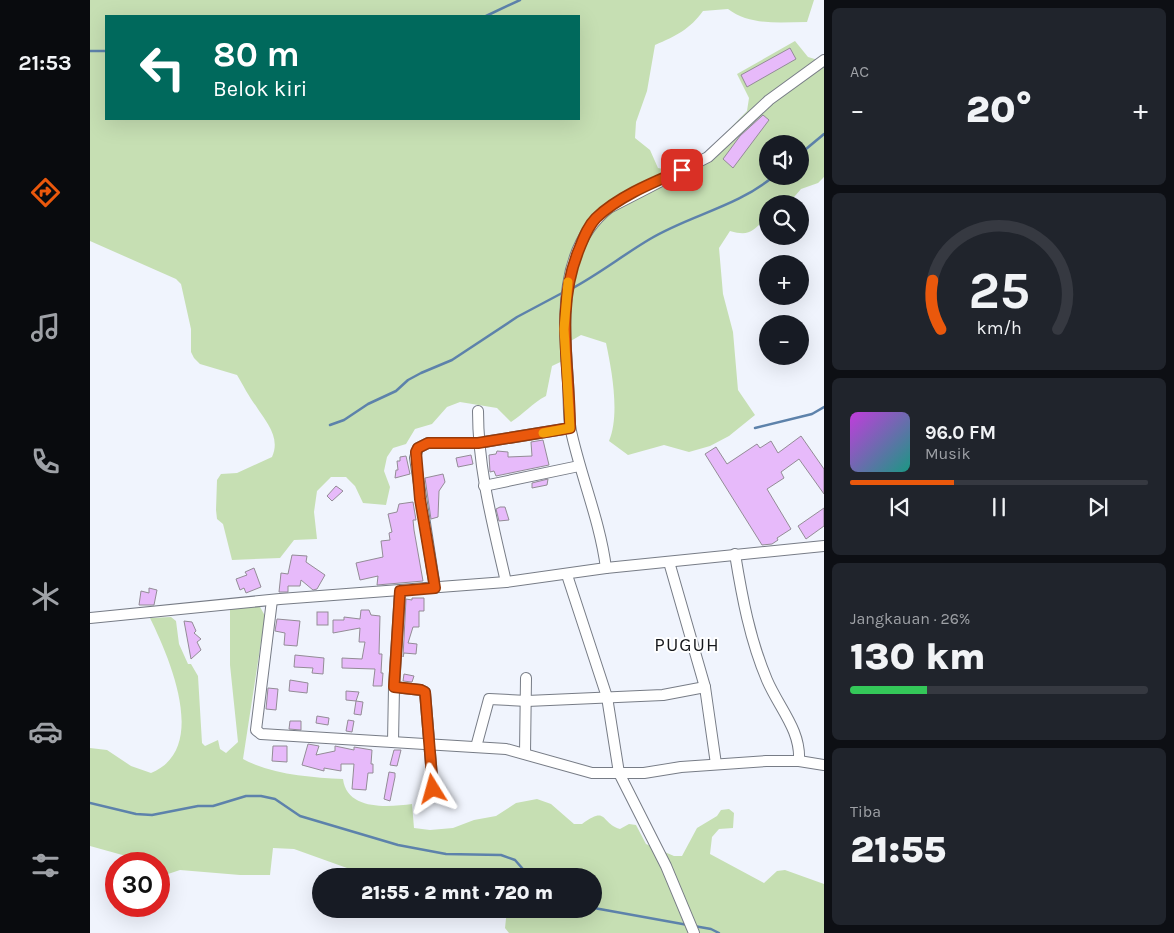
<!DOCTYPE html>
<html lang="id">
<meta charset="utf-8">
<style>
body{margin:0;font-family:Karla,sans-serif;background:#20242c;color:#f1f3f6;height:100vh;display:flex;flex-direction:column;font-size:19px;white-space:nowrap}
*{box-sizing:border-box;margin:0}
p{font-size:16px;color:#9ea1a6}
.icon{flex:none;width:28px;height:28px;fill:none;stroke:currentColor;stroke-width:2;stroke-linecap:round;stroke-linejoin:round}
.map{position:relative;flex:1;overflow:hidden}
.side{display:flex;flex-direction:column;gap:8px;padding:8px;background:#0d0f14;width:350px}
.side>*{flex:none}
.hud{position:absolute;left:15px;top:15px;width:475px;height:105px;border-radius:0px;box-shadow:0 5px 20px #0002;background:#00695c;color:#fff;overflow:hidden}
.fabs{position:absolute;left:669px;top:135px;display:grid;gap:10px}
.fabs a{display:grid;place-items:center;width:50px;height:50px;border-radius:50%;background:#171b24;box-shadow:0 5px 20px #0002;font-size:25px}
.speed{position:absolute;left:15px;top:852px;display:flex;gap:10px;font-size:25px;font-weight:700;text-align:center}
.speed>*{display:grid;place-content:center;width:65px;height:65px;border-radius:50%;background:#171b24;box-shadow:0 5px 20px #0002;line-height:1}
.speed .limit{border:8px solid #d22;background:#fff;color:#111}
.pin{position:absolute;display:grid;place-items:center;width:42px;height:42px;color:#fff;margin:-21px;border-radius:10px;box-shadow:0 2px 8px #0006}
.me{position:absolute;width:55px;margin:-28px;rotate:352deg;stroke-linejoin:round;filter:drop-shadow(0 0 4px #0008)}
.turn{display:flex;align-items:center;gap:18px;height:105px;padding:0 25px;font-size:22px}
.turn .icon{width:65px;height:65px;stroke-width:2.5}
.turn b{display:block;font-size:35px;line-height:42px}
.big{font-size:38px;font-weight:800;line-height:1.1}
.side .card{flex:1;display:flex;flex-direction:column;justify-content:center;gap:8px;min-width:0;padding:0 18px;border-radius:8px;background:#20242c}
.side .dial{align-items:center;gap:0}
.dial svg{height:130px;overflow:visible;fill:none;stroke:#363941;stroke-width:7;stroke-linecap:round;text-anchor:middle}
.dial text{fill:#f1f3f6;stroke:none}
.song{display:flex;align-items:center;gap:15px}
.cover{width:60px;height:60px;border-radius:8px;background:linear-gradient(135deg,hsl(290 70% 55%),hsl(170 70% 35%))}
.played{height:5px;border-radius:2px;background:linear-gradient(90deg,#ea580c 35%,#363941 35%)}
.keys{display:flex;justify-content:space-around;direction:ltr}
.heat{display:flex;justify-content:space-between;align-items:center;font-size:28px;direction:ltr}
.charge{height:8px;border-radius:4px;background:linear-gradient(90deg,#34c759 26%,#363941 0)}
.trip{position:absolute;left:222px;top:868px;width:290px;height:50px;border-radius:25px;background:#171b24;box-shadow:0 5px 20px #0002;font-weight:800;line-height:50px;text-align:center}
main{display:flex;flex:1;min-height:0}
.menu{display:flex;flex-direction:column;width:90px;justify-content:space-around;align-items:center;background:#090b0e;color:#9ea1a6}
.menu .icon{width:35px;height:35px}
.menu .selected{color:#ea580c}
.menu b{font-size:22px;color:#f1f3f6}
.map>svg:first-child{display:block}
.green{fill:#c6dfb3;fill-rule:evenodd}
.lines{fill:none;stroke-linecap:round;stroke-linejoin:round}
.stream{stroke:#5d82ab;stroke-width:2.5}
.building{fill:#e7bafa;stroke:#938c96}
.minor-casing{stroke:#777c86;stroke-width:12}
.minor{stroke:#fff;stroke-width:10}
.route-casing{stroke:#983908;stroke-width:12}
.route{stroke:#ea580c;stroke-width:9}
.slow{stroke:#f59e0b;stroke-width:9}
.labels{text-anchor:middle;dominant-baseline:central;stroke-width:4;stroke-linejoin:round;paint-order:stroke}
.quarter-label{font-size:19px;letter-spacing:1px;fill:#16181c;stroke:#fff}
</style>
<main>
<nav class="menu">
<b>21:53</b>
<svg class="icon selected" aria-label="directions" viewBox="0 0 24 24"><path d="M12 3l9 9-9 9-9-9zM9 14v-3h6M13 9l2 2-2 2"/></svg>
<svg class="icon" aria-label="music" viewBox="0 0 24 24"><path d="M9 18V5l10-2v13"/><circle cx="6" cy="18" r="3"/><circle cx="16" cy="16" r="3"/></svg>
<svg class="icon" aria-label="phone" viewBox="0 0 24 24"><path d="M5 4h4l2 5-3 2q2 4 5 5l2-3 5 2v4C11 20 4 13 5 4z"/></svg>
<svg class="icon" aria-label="climate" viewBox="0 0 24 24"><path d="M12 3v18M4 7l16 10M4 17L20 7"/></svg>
<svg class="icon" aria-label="car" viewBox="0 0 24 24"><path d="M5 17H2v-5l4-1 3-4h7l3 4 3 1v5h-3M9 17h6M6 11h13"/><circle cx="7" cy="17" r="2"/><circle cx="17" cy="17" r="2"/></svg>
<svg class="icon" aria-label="filters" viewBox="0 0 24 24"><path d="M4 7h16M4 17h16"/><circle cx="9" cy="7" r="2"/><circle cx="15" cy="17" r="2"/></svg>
</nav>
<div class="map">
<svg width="734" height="933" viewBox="0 0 734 933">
<rect width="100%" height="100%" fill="#f0f4fd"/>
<g class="green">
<path d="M0 0H724L717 22C690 22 660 26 638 9L613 11C600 29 586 36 565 45L557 91 546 122 545 138 560 150 568 168 578 170 613 156 657 111 659 98 647 74 705 41 718 57 728 60 734 55V177L728 183 711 189 698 204H678L677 218C662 230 661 237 640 231L629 248 633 294 643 332 648 390 665 415 639 436 620 446 599 452 574 445 538 455 519 441C530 415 522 371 516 343L491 335 479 342 481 357 462 366 456 396C442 403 434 414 421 422L407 408 370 402 357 407 342 424 325 429 316 444 303 448 297 457 294 471 300 487 296 505 273 503 265 486 256 477H241L227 491 224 512 227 539 204 540 190 558 142 560 133 524 127 519 126 510 127 480 131 474 147 473 182 457C191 437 176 422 166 406 159 397 153 385 147 375L110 364 104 358 101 352V329L91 284 86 279 0 241ZM16 16H489V119H16ZM678 144H710V176H678Z"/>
<path d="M149 605H169L175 616 153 759C183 775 220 777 253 779 257 811 299 807 322 804L324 828 340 830 363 828 384 820 406 816 426 803 447 799 461 804 484 824H492C518 805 510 823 530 829L539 824 546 825 556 844 584 856H592L607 828 627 816 631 810 639 809 644 813 643 828 629 829 622 837 620 854 674 883 687 871 695 870 734 884V933H419L415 928 417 909H504V876H302L257 868 204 849 183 848 180 875H150L90 870 69 877V864H42L36 856 0 846V748L17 750 41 766 61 773C120 749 79 657 60 618L81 617 86 621 89 644 98 664H101L108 676 112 743 115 746 128 740 130 749 136 753 148 742 140 665V610Z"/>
</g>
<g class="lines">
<g class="stream">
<path d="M396 16 430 0"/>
<path d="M0 51H16"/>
<path d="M710 154 734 134"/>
<path d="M481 289C509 274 533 255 560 239 600 215 647 207 684 176"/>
<path d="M240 425 254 420 278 404 306 391 318 380 331 373 362 360 427 317 474 292"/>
<path d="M665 428 722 414 734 407"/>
<path d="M0 803 46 814 62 815 108 806H123L156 796H171L185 799 210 816 308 845 356 854 411 855 425 860 439 876"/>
<path d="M504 908 598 925"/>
<path d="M604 926 621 929 629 933"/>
</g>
</g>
<g class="building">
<path d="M700 48 706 59 657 87 651 75Z"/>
<path d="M673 115 679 120 643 168 633 159 650 136Z"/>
<path d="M711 436 734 469V494L709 459 691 472 694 478 677 489 701 529 687 538 688 540 682 544 672 545 615 454 626 447 637 464 667 444 670 448 681 441 688 453Z"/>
<path d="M453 440 459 465 406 476 404 471 400 472 399 455 406 454 407 451 418 452V457L442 456 441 442Z"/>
<path d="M381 455 383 464 368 467 366 458Z"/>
<path d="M316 456 320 474 305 478 306 470H308L307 461H310V457Z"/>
<path d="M353 474 355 482 349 491 348 517 341 519 335 478Z"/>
<path d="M458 479 457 485 442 488V483Z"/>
<path d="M246 486 253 491 242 501 237 496Z"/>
<path d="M323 502 326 520H323L324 530 333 581 287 585 288 576 270 580 266 563 293 557 291 541 300 540 299 533 302 532 298 514 307 512 309 504Z"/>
<path d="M410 507H415L419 520 409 521 406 509Z"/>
<path d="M734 508V526L716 539 708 526Z"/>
<path d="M202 555 217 556 216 562 235 575 227 589 223 590 211 580 210 586H198V592H189L191 573 198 574Z"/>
<path d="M164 568 171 587 156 593 154 588 150 590 146 579 157 575 155 572Z"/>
<path d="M59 588 67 590 64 605H49L51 591 59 593Z"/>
<path d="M322 598H334V611H329V627H323L318 643 327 644 326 654 314 653 313 657 316 599 322 600Z"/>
<path d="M271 610H279L281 615 290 616 289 654H292L291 673H293L292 686H283L285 669 252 668V658L272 659 275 642H269L270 628 243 633V620H254V617L270 619Z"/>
<rect x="227" y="612" width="11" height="13"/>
<path d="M187 619 210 621 207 646 194 645 195 633 185 631Z"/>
<path d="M94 621 102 622 106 631 104 633 111 639 107 642 111 650 101 659Z"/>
<path d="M205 655 234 658 233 674 222 673 223 668 204 667Z"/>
<path d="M314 674 324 676 322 682 313 681Z"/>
<path d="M200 680 218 683 217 693 199 691Z"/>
<path d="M178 688 188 689 186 710 176 709Z"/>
<path d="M256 691 269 692 266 701 256 700Z"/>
<path d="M266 701 273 702 271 715 264 714Z"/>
<path d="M227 716 239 718 238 725 226 723Z"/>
<path d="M258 720 264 721 262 732 256 731Z"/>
<path d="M200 721H211V730L199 729Z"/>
<path d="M218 744 229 746 226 755 245 751V746L264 750V747L282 750 281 764H283V773H278L276 790 262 789 264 764H251V771L234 768V771L212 765Z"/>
<path d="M183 746H197V762L182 761Z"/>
<path d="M304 750H311L307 766 300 765Z"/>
<path d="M299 772 305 773V777L300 801 294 799Z"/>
</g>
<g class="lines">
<defs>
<g id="minor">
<path d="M388 411C388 470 403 525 416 582"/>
<path d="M394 486 489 466"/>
<path d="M645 554C652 597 660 640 677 680 689 708 711 730 709 761"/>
<path d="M579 562 615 687 626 764"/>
<path d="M516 568C510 521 491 477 481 431 478 416 479 398 478 382 474 323 467 249 519 208L618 157 679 100 734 60"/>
<path d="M477 575 517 697 529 773 576 866 604 933"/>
<path d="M345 588 325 458 328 448 338 443H388L480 428"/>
<path d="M182 600 166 730 171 734 416 749 502 773H554L591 767 676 761H709L734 765"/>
<path d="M0 618 190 599 416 582 516 568 734 546"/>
<path d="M304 687 331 690 335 692 343 789"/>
<path d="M303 742 304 687 310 591"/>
<path d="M386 747 399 699 437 701 573 695 615 687"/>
<path d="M435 753 436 678"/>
</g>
</defs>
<use href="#minor" class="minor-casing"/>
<use href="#minor" class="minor"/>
</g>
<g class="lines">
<defs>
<path id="route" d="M343 789 335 692 331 690 304 687 310 591 345 588 330 499 326 452 328 448 338 443H388L480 428C480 367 465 311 488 252 493 240 497 227 506 218 529 196 564 182 592 170"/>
</defs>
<use href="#route" class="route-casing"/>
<use href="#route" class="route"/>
<path class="slow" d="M453 433 480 428 474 329 478 282"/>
</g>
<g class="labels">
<g class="quarter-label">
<text x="597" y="645">PUGUH</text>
</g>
</g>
</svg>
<div class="fabs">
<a><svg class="icon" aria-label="sound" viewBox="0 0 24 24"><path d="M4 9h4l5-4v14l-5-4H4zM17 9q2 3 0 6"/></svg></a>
<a><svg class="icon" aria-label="search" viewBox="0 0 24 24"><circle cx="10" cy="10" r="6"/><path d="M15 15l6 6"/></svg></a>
<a>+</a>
<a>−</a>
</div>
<div class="speed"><div class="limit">30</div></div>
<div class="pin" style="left:592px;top:170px;background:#d93025"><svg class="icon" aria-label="arrive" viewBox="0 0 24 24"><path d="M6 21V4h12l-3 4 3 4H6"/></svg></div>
<svg class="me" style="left:343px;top:789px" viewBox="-20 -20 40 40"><path d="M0-17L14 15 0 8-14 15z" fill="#ea580c" stroke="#fff" stroke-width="4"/></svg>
<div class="trip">21:55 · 2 mnt · 720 m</div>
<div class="hud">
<div class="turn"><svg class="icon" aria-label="left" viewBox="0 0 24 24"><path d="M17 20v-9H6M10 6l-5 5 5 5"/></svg><div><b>80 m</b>Belok kiri</div></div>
</div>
</div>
<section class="side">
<div class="card"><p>AC</p>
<div class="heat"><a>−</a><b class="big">20°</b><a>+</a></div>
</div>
<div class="card dial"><svg viewBox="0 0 100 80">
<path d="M14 69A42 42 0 1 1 86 69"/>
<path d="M14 69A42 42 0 0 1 9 39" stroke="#ea580c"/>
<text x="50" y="56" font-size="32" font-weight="700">25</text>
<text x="50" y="72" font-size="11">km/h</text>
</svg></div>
<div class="card">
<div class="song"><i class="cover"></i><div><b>96.0 FM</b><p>Musik</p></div></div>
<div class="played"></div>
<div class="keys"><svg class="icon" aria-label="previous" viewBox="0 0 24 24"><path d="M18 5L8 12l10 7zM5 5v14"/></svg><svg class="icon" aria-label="pause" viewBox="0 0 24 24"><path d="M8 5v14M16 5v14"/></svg><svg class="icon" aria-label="next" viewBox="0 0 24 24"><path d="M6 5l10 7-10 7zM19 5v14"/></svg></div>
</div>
<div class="card"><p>Jangkauan · 26%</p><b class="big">130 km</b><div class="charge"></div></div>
<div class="card"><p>Tiba</p><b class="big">21:55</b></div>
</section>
</main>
